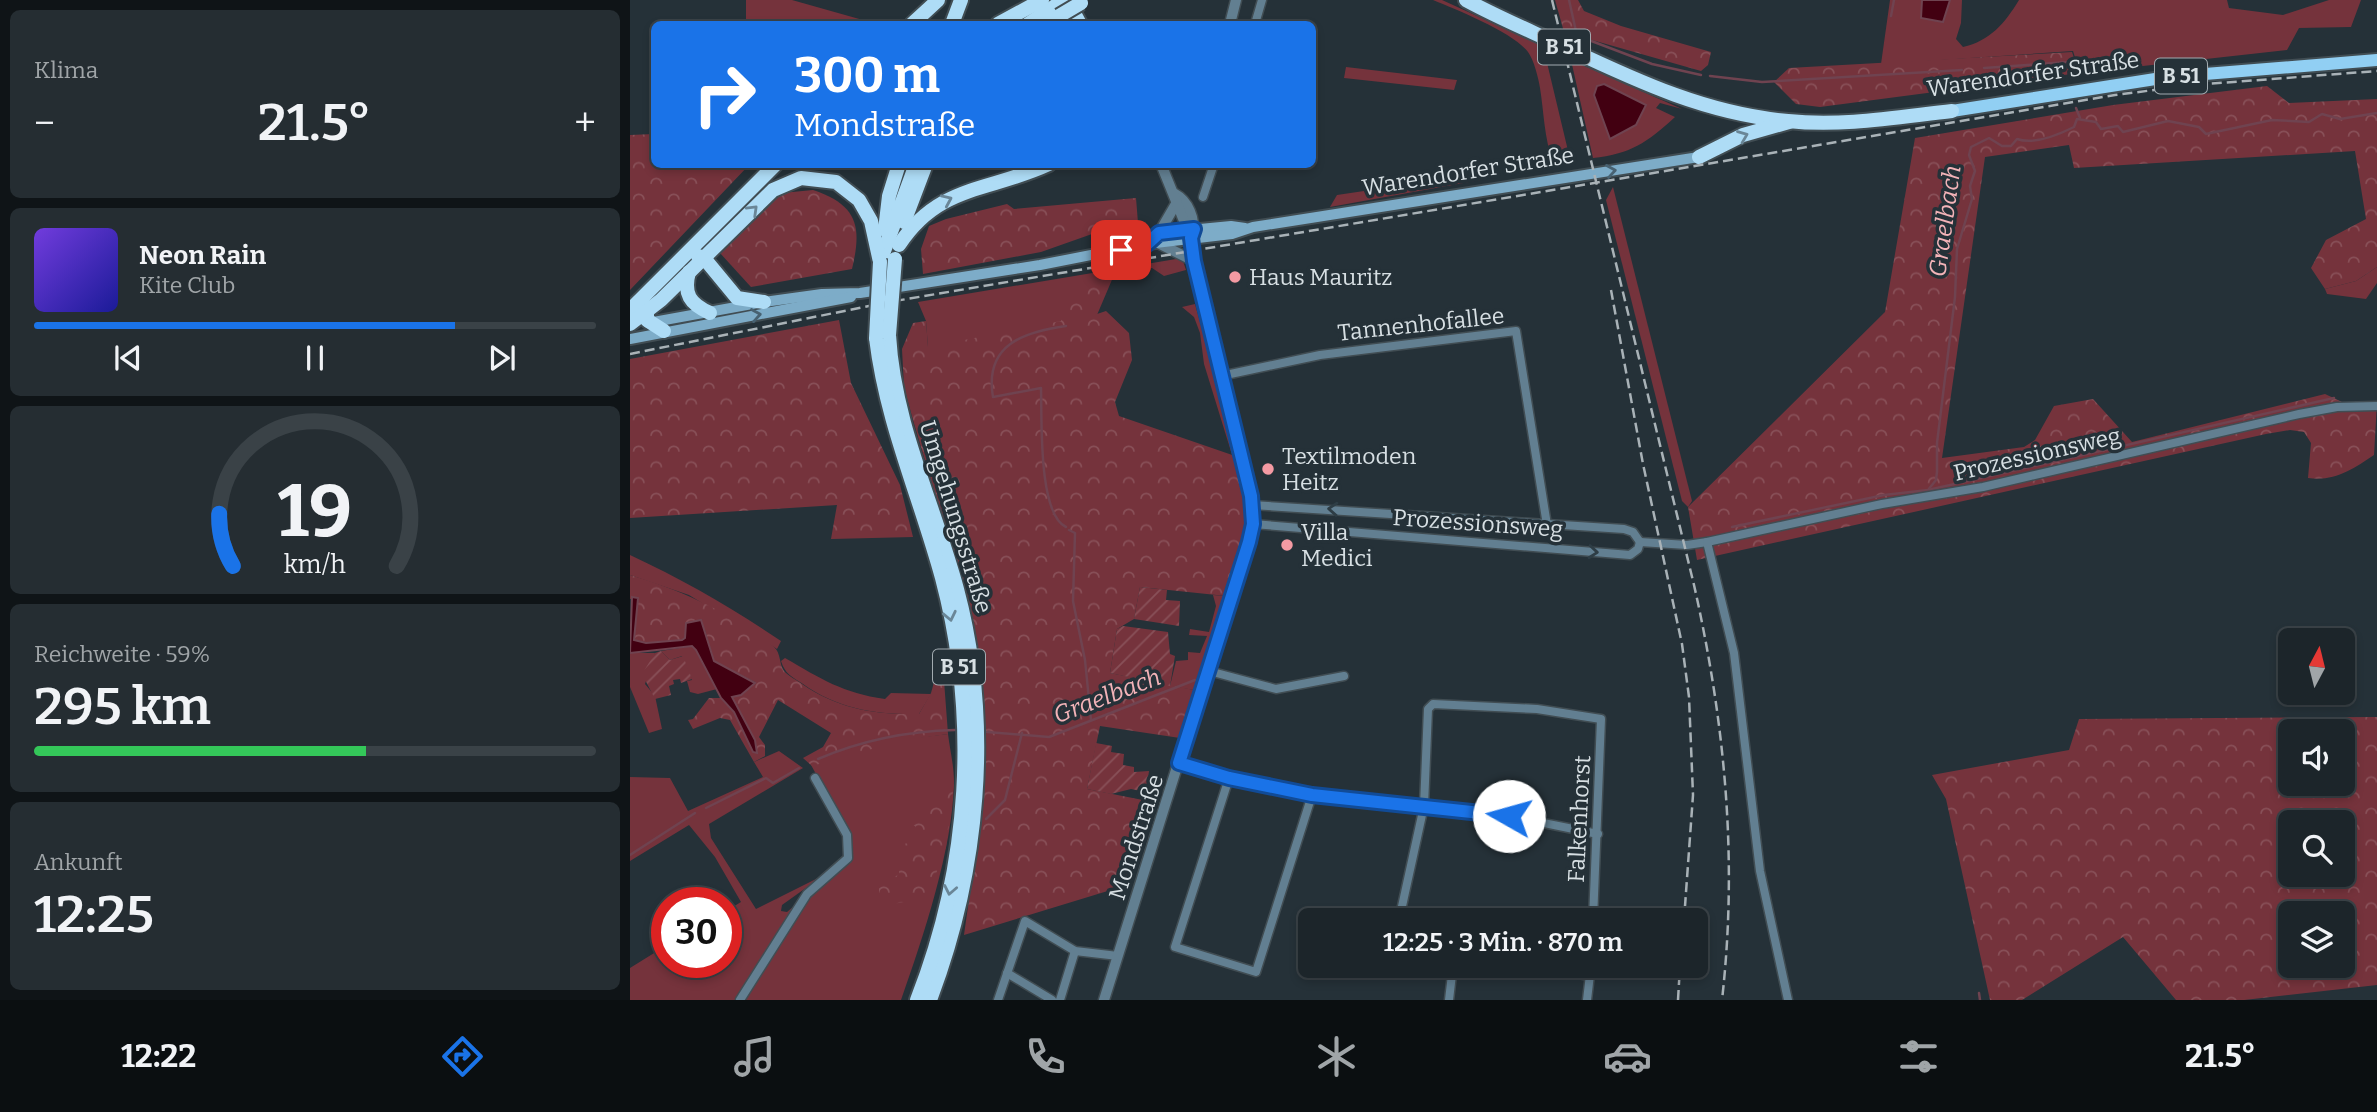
<!DOCTYPE html>
<html lang="de">
<meta charset="utf-8">
<style>
body{margin:0;font-family:Bitter,serif;background:#252d32;color:#f1f3f6;height:100vh;display:flex;flex-direction:column;font-size:26px;white-space:nowrap}
*{box-sizing:border-box;margin:0}
p{font-size:23px;color:#a0a5a8}
.icon{flex:none;width:38px;height:38px;fill:none;stroke:currentColor;stroke-width:2;stroke-linecap:round;stroke-linejoin:round}
.map{position:relative;flex:1;overflow:hidden}
.sheet{display:flex;flex-direction:column;gap:10px;padding:10px;background:#0f1417;width:630px}
.sheet>*{flex:none}
.banner{position:absolute;left:21px;top:21px;width:665px;height:147px;border-radius:10px;box-shadow:0 4px 10px #0003,0 0 0 2px #3a4247;background:#1a73e8;color:#fff;overflow:hidden}
.needle{width:46px;rotate:7deg}
.buttons{position:absolute;left:1648px;top:628px;display:grid;gap:14px}
.buttons a{display:grid;place-items:center;width:77px;height:77px;border-radius:10px;background:#1c252a;box-shadow:0 4px 10px #0003,0 0 0 2px #3a4247;font-size:35px}
.speed{position:absolute;left:21px;top:887px;display:flex;gap:14px;font-size:35px;font-weight:700;text-align:center}
.speed>*{display:grid;place-content:center;width:91px;height:91px;border-radius:50%;background:#1c252a;box-shadow:0 4px 10px #0003,0 0 0 2px #3a4247;line-height:1}
.speed .limit{border:10px solid #d22;background:#fff;color:#111}
.pin{position:absolute;display:grid;place-items:center;width:60px;height:60px;color:#fff;margin:-30px;border-radius:14px;box-shadow:0 4px 10px #0006}
.me{position:absolute;width:77px;margin:-38px;rotate:277deg;stroke-linejoin:round;filter:drop-shadow(0 0 5px #0008)}
.turn{display:flex;align-items:center;gap:24px;height:147px;padding:0 28px;font-size:32px}
.turn .icon{width:91px;height:91px;stroke-width:2.5}
.turn b{display:block;font-size:49px;line-height:60px}
.big{font-size:52px;font-weight:600;line-height:1.1}
.sheet .tile{flex:1;display:flex;flex-direction:column;justify-content:center;gap:10px;min-width:0;padding:0 24px;border-radius:10px;background:#252d32}
.sheet .dial{align-items:center;gap:0}
.dial svg{height:182px;overflow:visible;fill:none;stroke:#3a4247;stroke-width:7;stroke-linecap:round;text-anchor:middle}
.dial text{fill:#f1f3f6;stroke:none}
.song{display:flex;align-items:center;gap:21px}
.cover{width:84px;height:84px;border-radius:10px;background:linear-gradient(135deg,hsl(260 70% 55%),hsl(240 70% 35%))}
.played{height:7px;border-radius:4px;background:linear-gradient(90deg,#1a73e8 75%,#3a4247 75%)}
.keys{display:flex;justify-content:space-around;direction:ltr}
.heat{display:flex;justify-content:space-between;align-items:center;font-size:38px;direction:ltr}
.charge{height:10px;border-radius:5px;background:linear-gradient(90deg,#34c759 59%,#3a4247 0)}
.trip{position:absolute;left:668px;top:908px;width:410px;height:70px;border-radius:10px;background:#1c252a;box-shadow:0 4px 10px #0003,0 0 0 2px #3a4247;font-weight:600;line-height:70px;text-align:center}
.tab-bar{display:flex;height:112px;justify-content:space-around;align-items:center;background:#0b0f11;color:#a0a5a8}
.tab-bar .icon{width:49px;height:49px}
.tab-bar .current{color:#1a73e8}
.tab-bar b{font-size:32px;color:#f1f3f6}
main{display:flex;flex:1;min-height:0}
.map>svg:first-child{display:block}
.grass{fill:#75333c}
.forest{fill:url(#forest-crowns);fill-rule:evenodd}
.garden{fill:url(#garden-furrows)}
.water{fill:#420011;stroke:#6f4350;stroke-width:2}
.lines{fill:none;stroke-linecap:round;stroke-linejoin:round}
.stream{stroke:#6f4350;stroke-width:2.5}
.minor-casing{stroke:#414d53;stroke-width:11}
.tertiary-casing{stroke:#414d53;stroke-width:13}
.secondary-casing{stroke:#414d53;stroke-width:14}
.primary-casing{stroke:#414d53;stroke-width:16}
.trunk-casing{stroke:#414d53;stroke-width:18}
.minor{stroke:#627f91;stroke-width:8}
.tertiary{stroke:#627f91;stroke-width:10}
.secondary{stroke:#7dacc8;stroke-width:10}
.primary{stroke:#91cff3;stroke-width:12}
.trunk{stroke:#aedcf6;stroke-width:14}
.rail{stroke:#a9b2b7;stroke-width:2.5;stroke-dasharray:10 5;stroke-linecap:butt}
.trunk-bridge-casing{stroke:#414d53;stroke-width:18;stroke-linecap:butt}
.trunk-bridge{stroke:#aedcf6;stroke-width:14}
.oneway{stroke:#6a8697}
.oneway2{stroke:#486272}
.oneway3{stroke:#2e3d45}
.route-casing{stroke:#114b97;stroke-width:18}
.route{stroke:#1a73e8;stroke-width:12}
.poi-dot{fill:#f49aa3;stroke:#253138;stroke-width:2.5}
.labels{text-anchor:middle;dominant-baseline:central;stroke-width:7;stroke-linejoin:round;paint-order:stroke}
.shield{fill:#253138;stroke:#a2abb0;stroke-width:2}
.shield-label{font-size:21px;font-weight:bold;fill:#d7dfe3}
.street-label{font-size:23px;fill:#d7dfe3;stroke:#253138}
.poi-label{font-size:23px;fill:#d7dfe3;stroke:#253138;text-anchor:start}
.water-label{font-size:24px;font-style:italic;fill:#f3b3b8;stroke:#253138}
</style>
<main>
<section class="sheet">
<div class="tile"><p>Klima</p>
<div class="heat"><a>−</a><b class="big">21.5°</b><a>+</a></div>
</div>
<div class="tile">
<div class="song"><i class="cover"></i><div><b>Neon Rain</b><p>Kite Club</p></div></div>
<div class="played"></div>
<div class="keys"><svg class="icon" aria-label="previous" viewBox="0 0 24 24"><path d="M18 5L8 12l10 7zM5 5v14"/></svg><svg class="icon" aria-label="pause" viewBox="0 0 24 24"><path d="M8 5v14M16 5v14"/></svg><svg class="icon" aria-label="next" viewBox="0 0 24 24"><path d="M6 5l10 7-10 7zM19 5v14"/></svg></div>
</div>
<div class="tile dial"><svg viewBox="0 0 100 80">
<path d="M14 69A42 42 0 1 1 86 69"/>
<path d="M14 69A42 42 0 0 1 8 46" stroke="#1a73e8"/>
<text x="50" y="56" font-size="32" font-weight="700">19</text>
<text x="50" y="72" font-size="11">km/h</text>
</svg></div>
<div class="tile"><p>Reichweite · 59%</p><b class="big">295 km</b><div class="charge"></div></div>
<div class="tile"><p>Ankunft</p><b class="big">12:25</b></div>
</section>
<div class="map">
<svg width="1747" height="1000" viewBox="0 0 1747 1000">
<defs>
<pattern id="forest-crowns" width="20" height="18" patternUnits="userSpaceOnUse" patternTransform="scale(1.75)"><rect width="20" height="18" fill="#75333c"/><path d="M2 6a3 3 0 1 1 6 0M12 15a3 3 0 1 1 6 0" fill="none" stroke="#885058"/></pattern>
<pattern id="garden-furrows" width="10" height="10" patternUnits="userSpaceOnUse" patternTransform="scale(1.75)"><rect width="10" height="10" fill="#75333c"/><path d="M-1 1l2-2M0 10L10 0M9 11l2-2" fill="none" stroke="#885058"/></pattern>
</defs>
<rect width="100%" height="100%" fill="#253138"/>
<g class="grass">
<path d="M116 0H162L247 24H116Z"/>
<path d="M803 0H812L913 46 940 159 934 164 923 162C914 137 914 113 910 88 908 77 904 60 898 52 883 32 827 10 803 0Z"/>
<path d="M1260 0H1332L1331 23 1326 39 1333 47C1360 41 1375 23 1389 0H1597L1599 8 1653 15 1699 0H1731L1721 27 1669 28 1657 50 1450 73 1443 51 1251 64Z"/>
<path d="M941 60 1052 109 1030 103 1026 108 1045 117C1017 143 1000 154 963 158Z"/>
<path d="M716 67 827 80 824 90 714 78Z"/>
<path d="M855 173 850 180 700 207 707 195Z"/>
<path d="M983 187 1062 501 1058 507 1052 501 976 200Z"/>
<path d="M552 258 556 270 534 276 522 268 489 271 484 275 467 315 298 348 296 321 288 302Z"/>
<path d="M1747 267V283L1736 299 1697 294 1695 289 1726 281Z"/>
<path d="M565 304 606 452 603 458 574 364 570 333 564 317 552 307Z"/>
<path d="M0 555C54 580 102 608 151 641L147 649 59 595 0 575Z"/>
<path d="M583 595 596 596 564 690 540 686 546 661 558 660V652L570 653 577 636 559 635 560 629 579 632 586 606Z"/>
<path d="M62 646 70 654 87 689 68 694 60 692 57 681 62 680 52 656 40 660 31 651Z"/>
<path d="M0 653H25L15 684 25 696 32 729 19 733 0 687Z"/>
<path d="M155 658C191 679 213 693 255 699L261 693 301 694 289 714C247 715 208 709 173 684 162 677 155 674 151 661Z"/>
<path d="M318 734C320 750 324 766 324 782 323 848 293 938 271 1000H0V968L37 945V962H96V911L111 902 85 857 59 825 0 861V777L40 778 58 811 133 777 124 762 149 751 173 768 79 824 81 838 126 909 194 875 152 905 151 911 157 912 221 857V837L181 765 269 740Z"/>
</g>
<g class="forest">
<path d="M925 0H948L954 11 991 26 1081 52 1078 65 1071 71 934 32Z"/>
<path d="M1442 52 1449 73 1190 107 1166 104 1144 82 1159 68Z"/>
<path d="M1637 86 1659 103 1747 99V267L1726 281 1695 289 1681 268 1696 240 1736 219 1725 151 1444 168 1439 145 1355 157 1312 458 1394 447 1405 440 1424 406 1463 399 1502 442 1695 394 1712 402H1747L1744 455C1723 469 1704 482 1678 478L1681 443 1674 432 1660 430 1636 434 1067 560 1058 507 1255 312 1285 138 1483 105Z"/>
<path d="M24 134V164L119 165 0 290V135Z"/>
<path d="M183 190C228 205 232 227 222 269L121 287 90 253 152 193Z"/>
<path d="M506 198 508 223 462 234 411 252 293 274 291 249 299 226 316 219 377 204 384 209Z"/>
<path d="M473 277 467 314 476 311 499 333 502 360 485 402 489 416 608 457C623 517 613 539 596 596L510 587 504 619 487 629 480 673 564 690 550 738 470 726 457 789 528 803 494 886 334 935C345 855 361 772 353 691 341 587 300 488 274 387L272 349 283 323 296 321 298 347 431 321 437 281Z"/>
<path d="M209 320 221 383 270 485 283 537 201 539 207 505 0 518V359Z"/>
<path d="M0 575C51 590 102 613 144 647 151 653 149 664 154 671 158 676 167 680 172 684 208 709 246 715 289 714L301 693 312 654 318 734 270 741 182 766 173 758 193 747 201 733 148 700 129 737 135 745V756L124 762 100 720 90 718 63 729 58 720 63 719 79 698H91L104 712 123 752 125 740 102 697 111 695 125 682 84 661 75 630 56 623 55 638 52 640 16 643 4 640 8 598 0 599Z"/>
<path d="M1747 717V985L1614 1000H1546L1493 937 1392 1000H1360L1316 799 1302 775 1439 750 1449 719ZM1661 732H1713V784H1661ZM1661 822H1713V875H1661ZM1661 914H1713V966H1661Z"/>
<path d="M324 784 316 847 297 898 263 904 240 902 249 899V888L269 874 270 844 283 843 288 835 285 826 271 824 298 821 300 787Z"/>
</g>
<g class="garden">
<path d="M510 587 537 590 536 600 550 601 549 626 504 619Z"/>
<path d="M493 626 538 632 540 654 545 656 540 686 480 673 487 629Z"/>
<path d="M31 651 40 660 53 656 62 679 51 683 50 679 43 680 44 684 39 686 41 695 25 699 12 674 25 653Z"/>
<path d="M466 743 482 746 481 752 494 754 493 765 504 767V772L519 771 516 792 501 789 481 794 457 789Z"/>
</g>
<g class="water">
<path d="M1292 0H1320L1313 22 1291 18Z"/>
<path d="M974 84 1016 105 1006 125 980 139 964 95 967 86Z"/>
<path d="M2 597 8 598 4 640 16 643 52 640 55 638 56 623 71 620 84 661 125 683 111 695 102 697 125 740 127 753 123 752 104 712 91 698 66 650 62 646 0 653Z"/>
</g>
<g class="lines">
<g class="stream">
<path d="M939 0 948 40"/>
<path d="M1261 16 1264 0"/>
<path d="M943 34 1022 64 1071 75"/>
<path d="M1354 68 1439 62 1442 76"/>
<path d="M1080 76 1132 82 1332 70"/>
<path d="M1446 108 1450 118"/>
<path d="M379 394 411 388C412 419 408 514 436 527"/>
<path d="M379 394 363 397C354 345 393 332 436 326"/>
<path d="M1298 490 1306 480 1307 472V443L1325 297 1327 249 1342 199 1340 186 1345 171 1339 155 1341 147 1359 138 1372 146H1381L1387 139C1404 145 1428 135 1444 127L1447 119 1466 122 1471 129 1488 126 1493 132 1538 121 1569 127 1576 134 1642 120 1679 122 1692 114 1710 119 1747 113"/>
<path d="M1102 527 1254 495 1298 490 1704 398"/>
<path d="M439 530 445 533 443 601 455 660 461 720"/>
<path d="M357 732 419 737 565 680"/>
<path d="M188 759C230 741 279 731 325 730"/>
<path d="M76 808 136 778 143 783 169 768"/>
<path d="M356 819 375 800 392 733"/>
<path d="M0 855 65 813"/>
<path d="M1349 993 1350 1000"/>
</g>
<defs>
<g id="minor">
<path d="M625 24 632 0"/>
<path d="M573 197 584 164"/>
<path d="M591 376 690 355 886 331 917 525"/>
<path d="M622 505 994 529 1003 532 1010 542"/>
<path d="M623 524 1000 555 1008 549 1010 542"/>
<path d="M1010 542 1057 545 1077 542 1252 504 1353 487 1669 414 1707 407 1747 406"/>
<path d="M1077 542 1104 653 1130 871 1158 1000"/>
<path d="M579 671 646 689 714 676"/>
<path d="M549 763 599 778 682 795 879 816 968 834"/>
<path d="M599 778 545 947 626 972 682 795"/>
<path d="M769 920 794 806 798 709 803 704 907 709 971 719 963 920"/>
<path d="M901 966 960 976"/>
<path d="M377 973 422 1000"/>
<path d="M110 1000 177 894 218 858 217 835 185 778"/>
<path d="M368 1000 395 921 445 951 488 956"/>
<path d="M430 1000 445 951"/>
<path d="M819 1000 823 966"/>
<path d="M957 1000 961 966"/>
</g>
<g id="tertiary">
<path d="M600 24 606 0"/>
<path d="M545 194C558 201 566 219 562 234"/>
<path d="M529 233 547 202"/>
<path d="M528 243 564 261"/>
<path d="M474 1000 623 524 620 487 574 305 561 238 531 164"/>
</g>
<g id="secondary">
<path d="M517 244 529 233 601 226 615 228"/>
<path d="M18 323 134 302 192 294 230 293 410 265 517 244 602 234 623 227 1069 157"/>
<path d="M0 339 221 297"/>
</g>
<path id="primary" d="M1322 111 1538 77 1747 60"/>
<g id="trunk">
<path d="M437 0 450 24"/>
<path d="M836 0C869 18 903 32 937 48 1009 82 1078 114 1158 121 1212 127 1268 117 1322 111"/>
<path d="M282 24 308 0"/>
<path d="M322 24 331 0"/>
<path d="M368 24 412 0"/>
<path d="M398 24 434 0"/>
<path d="M418 24 429 16"/>
<path d="M1069 157 1113 135 1159 122"/>
<path d="M274 222 296 164"/>
<path d="M255 230 259 196 269 164"/>
<path d="M269 245C309 184 359 192 419 164"/>
<path d="M68 256 74 258 107 298 134 302"/>
<path d="M250 262 286 164"/>
<path d="M59 272C53 294 60 304 80 313"/>
<path d="M17 307V320L34 331"/>
<path d="M0 310 146 164"/>
<path d="M0 324 31 300 143 190 171 178 206 182 229 200 241 221 250 262"/>
<path d="M259 335C264 424 304 504 327 589 363 724 349 871 300 1000"/>
<path d="M246 338C256 422 290 497 312 578 349 718 340 865 287 1000"/>
</g>
</defs>
<use href="#minor" class="minor-casing"/>
<use href="#tertiary" class="tertiary-casing"/>
<use href="#secondary" class="secondary-casing"/>
<use href="#primary" class="primary-casing"/>
<use href="#trunk" class="trunk-casing"/>
<use href="#minor" class="minor"/>
<use href="#tertiary" class="tertiary"/>
<use href="#secondary" class="secondary"/>
<use href="#primary" class="primary"/>
<use href="#trunk" class="trunk"/>
<g class="rail">
<path d="M922 0 1064 585C1095 723 1108 859 1092 1000"/>
<path d="M981 290 1013 464 1052 644 1059 697 1063 795 1054 920"/>
<path d="M0 354 259 302 1485 95 1563 85 1747 71"/>
<path d="M1048 1000 1050 966"/>
</g>
<defs>
<g id="trunk-bridge">
<path d="M429 16 451 3"/>
<path d="M259 335 265 259"/>
<path d="M246 338 250 262"/>
</g>
</defs>
<use href="#trunk-bridge" class="trunk-bridge-casing"/>
<use href="#trunk-bridge" class="trunk-bridge"/>
</g>
<defs><path id="oneway-chevron" d="M-2-3.5L2.5 0L-2 3.5" fill="none" stroke-width="1.6" stroke-linecap="round" stroke-linejoin="round" transform="scale(1.75)"/></defs>
<g class="oneway">
<use href="#oneway-chevron" transform="translate(1113 136) rotate(-22)"/>
<use href="#oneway-chevron" transform="translate(317 200) rotate(-24)"/>
<use href="#oneway-chevron" transform="translate(123 210) rotate(-44)"/>
<use href="#oneway-chevron" transform="translate(320 616) rotate(78)"/>
<use href="#oneway-chevron" transform="translate(320 890) rotate(101)"/>
</g>
<g class="oneway2">
<use href="#oneway-chevron" transform="translate(981 171) rotate(-9)"/>
<use href="#oneway-chevron" transform="translate(126 315) rotate(-10)"/>
</g>
<g class="oneway3">
<use href="#oneway-chevron" transform="translate(703 509) rotate(-176)"/>
<use href="#oneway-chevron" transform="translate(963 552) rotate(5)"/>
</g>
<g class="lines">
<defs>
<path id="route" d="M491 250 517 244 529 233 564 229 561 238 564 261 621 496 623 524 619 542 549 763 599 778 682 795 879 816"/>
</defs>
<use href="#route" class="route-casing"/>
<use href="#route" class="route"/>
</g>
<g class="poi-dot">
<circle cx="605" cy="277" r="7"/>
<circle cx="638" cy="469" r="7"/>
<circle cx="657" cy="545" r="7"/>
</g>
<g class="labels">
<g class="shield">
<rect x="908" y="29.5" width="52" height="35" rx="5"/>
<rect x="1525" y="58.5" width="52" height="35" rx="5"/>
<rect x="303" y="649.5" width="52" height="35" rx="5"/>
</g>
<g class="shield-label">
<text x="934" y="47">B 51</text>
<text x="1551" y="76">B 51</text>
<text x="329" y="667">B 51</text>
</g>
<g class="street-label">
<text transform="translate(1403 74) rotate(-8)">Warendorfer Straße</text>
<text transform="translate(838 171) rotate(-9)">Warendorfer Straße</text>
<text transform="translate(791 324) rotate(-6)">Tannenhofallee</text>
<text transform="translate(1407 454) rotate(-13)">Prozessionsweg</text>
<text transform="translate(326 517) rotate(73)">Umgehungsstraße</text>
<text transform="translate(848 523) rotate(4)">Prozessionsweg</text>
<text transform="translate(949 819) rotate(-87)">Falkenhorst</text>
<text transform="translate(506 837) rotate(-72)">Mondstraße</text>
</g>
<g class="poi-label">
<text x="619" y="277">Haus Mauritz</text>
<text x="652" y="456">Textilmoden<tspan x="652" dy="26">Heitz</tspan></text>
<text x="671" y="532">Villa<tspan x="671" dy="26">Medici</tspan></text>
</g>
<g class="water-label">
<text transform="translate(1315 221) rotate(-82)">Graelbach</text>
<text transform="translate(477 696) rotate(-21)">Graelbach</text>
</g>
</g>
</svg>
<div class="buttons">
<a><svg class="needle" viewBox="-14 -14 28 28"><path d="M0-13l5 13h-10z" fill="#e53935"/><path d="M0 13l5-13h-10z" fill="#a0a5a8"/></svg></a>
<a><svg class="icon" aria-label="sound" viewBox="0 0 24 24"><path d="M4 9h4l5-4v14l-5-4H4zM17 9q2 3 0 6"/></svg></a>
<a><svg class="icon" aria-label="search" viewBox="0 0 24 24"><circle cx="10" cy="10" r="6"/><path d="M15 15l6 6"/></svg></a>
<a><svg class="icon" aria-label="layers" viewBox="0 0 24 24"><path d="M12 4l9 5-9 5-9-5zM3 14l9 5 9-5"/></svg></a>
</div>
<div class="speed"><div class="limit">30</div></div>
<div class="pin" style="left:491px;top:250px;background:#d93025"><svg class="icon" aria-label="arrive" viewBox="0 0 24 24"><path d="M6 21V4h12l-3 4 3 4H6"/></svg></div>
<svg class="me" style="left:879px;top:816px" viewBox="-20 -20 40 40"><circle r="19" fill="#fff"/><path d="M0-13L10 11 0 6-10 11z" fill="#1a73e8"/></svg>
<div class="trip">12:25 · 3 Min. · 870 m</div>
<div class="banner">
<div class="turn"><svg class="icon" aria-label="right" viewBox="0 0 24 24"><path d="M7 20v-9h11M14 6l5 5-5 5"/></svg><div><b>300 m</b>Mondstraße</div></div>
</div>
</div>
</main>
<nav class="tab-bar">
<b>12:22</b>
<svg class="icon current" aria-label="directions" viewBox="0 0 24 24"><path d="M12 3l9 9-9 9-9-9zM9 14v-3h6M13 9l2 2-2 2"/></svg>
<svg class="icon" aria-label="music" viewBox="0 0 24 24"><path d="M9 18V5l10-2v13"/><circle cx="6" cy="18" r="3"/><circle cx="16" cy="16" r="3"/></svg>
<svg class="icon" aria-label="phone" viewBox="0 0 24 24"><path d="M5 4h4l2 5-3 2q2 4 5 5l2-3 5 2v4C11 20 4 13 5 4z"/></svg>
<svg class="icon" aria-label="climate" viewBox="0 0 24 24"><path d="M12 3v18M4 7l16 10M4 17L20 7"/></svg>
<svg class="icon" aria-label="car" viewBox="0 0 24 24"><path d="M5 17H2v-5l4-1 3-4h7l3 4 3 1v5h-3M9 17h6M6 11h13"/><circle cx="7" cy="17" r="2"/><circle cx="17" cy="17" r="2"/></svg>
<svg class="icon" aria-label="filters" viewBox="0 0 24 24"><path d="M4 7h16M4 17h16"/><circle cx="9" cy="7" r="2"/><circle cx="15" cy="17" r="2"/></svg>
<b>21.5°</b>
</nav>
